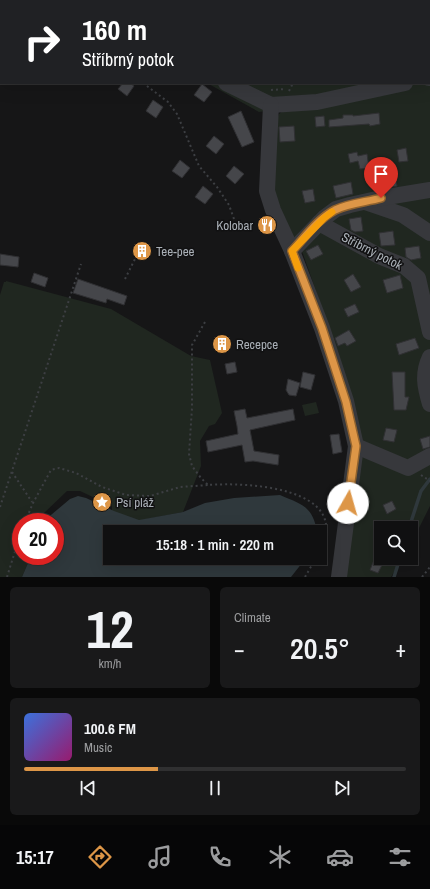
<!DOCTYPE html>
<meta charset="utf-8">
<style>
body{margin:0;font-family:"Archivo Narrow",sans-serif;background:#19191a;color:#f1f3f6;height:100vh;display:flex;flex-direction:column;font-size:15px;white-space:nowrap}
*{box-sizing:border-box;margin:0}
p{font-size:13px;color:#9c9d9f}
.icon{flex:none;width:22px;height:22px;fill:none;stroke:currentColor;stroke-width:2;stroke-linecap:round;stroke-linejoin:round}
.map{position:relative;height:577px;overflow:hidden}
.details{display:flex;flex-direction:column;gap:10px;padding:10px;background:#090909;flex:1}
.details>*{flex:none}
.hud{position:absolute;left:0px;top:0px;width:430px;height:84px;box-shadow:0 4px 16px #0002,0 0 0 1px #303031;background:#202124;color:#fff;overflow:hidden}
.buttons{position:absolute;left:374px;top:521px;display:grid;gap:8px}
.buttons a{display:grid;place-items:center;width:44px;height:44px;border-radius:0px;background:#101011;box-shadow:0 4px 16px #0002,0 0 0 1px #303031;font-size:20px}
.speed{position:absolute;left:12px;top:513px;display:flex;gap:8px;font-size:20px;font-weight:700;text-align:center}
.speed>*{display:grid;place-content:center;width:52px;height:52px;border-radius:50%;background:#101011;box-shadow:0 4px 16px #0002,0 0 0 1px #303031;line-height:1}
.speed .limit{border:6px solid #d22;background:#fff;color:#111}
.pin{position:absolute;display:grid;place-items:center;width:34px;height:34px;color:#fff;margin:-41px -17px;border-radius:50% 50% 50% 0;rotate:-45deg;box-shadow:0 0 4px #0007}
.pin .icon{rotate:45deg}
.me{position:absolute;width:44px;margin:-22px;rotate:7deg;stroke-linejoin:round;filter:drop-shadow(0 0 3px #0008)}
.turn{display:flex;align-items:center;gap:14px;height:84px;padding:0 16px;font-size:18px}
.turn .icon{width:52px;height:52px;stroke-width:2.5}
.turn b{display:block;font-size:28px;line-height:34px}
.big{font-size:30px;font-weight:600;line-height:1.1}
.details .tile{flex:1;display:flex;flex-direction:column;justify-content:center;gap:6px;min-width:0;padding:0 14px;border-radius:6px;background:#19191a}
.details .dial{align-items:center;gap:0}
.dial b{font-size:52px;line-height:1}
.song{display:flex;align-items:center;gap:12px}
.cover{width:48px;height:48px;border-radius:6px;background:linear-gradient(135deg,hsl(220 70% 55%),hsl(320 70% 35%))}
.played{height:4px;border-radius:2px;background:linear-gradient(90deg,#dd9647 35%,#303031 35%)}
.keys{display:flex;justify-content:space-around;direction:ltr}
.heat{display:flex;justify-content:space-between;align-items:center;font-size:22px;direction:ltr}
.details .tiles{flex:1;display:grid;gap:10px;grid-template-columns:1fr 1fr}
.tile:last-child{grid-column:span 2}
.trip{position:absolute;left:103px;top:525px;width:224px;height:40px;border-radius:0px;background:#101011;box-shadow:0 4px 16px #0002,0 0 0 1px #303031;font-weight:600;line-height:40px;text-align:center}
.dock{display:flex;height:64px;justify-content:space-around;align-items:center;background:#060607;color:#9c9d9f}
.dock .icon{width:28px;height:28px}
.dock .active{color:#dd9647}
.dock b{font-size:18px;color:#f1f3f6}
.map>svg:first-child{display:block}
.green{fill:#202720}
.water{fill:#2f383c}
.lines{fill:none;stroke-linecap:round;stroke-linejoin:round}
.stream{stroke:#2f383c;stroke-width:3.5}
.building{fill:#45464a;stroke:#303033}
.path{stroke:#3d3f43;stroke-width:2;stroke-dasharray:2 3;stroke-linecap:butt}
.minor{stroke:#37383c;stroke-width:16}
.route-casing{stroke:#90622e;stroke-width:10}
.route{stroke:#dd9647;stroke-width:7}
.slow{stroke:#f59e0b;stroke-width:7}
.labels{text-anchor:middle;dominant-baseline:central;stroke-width:3;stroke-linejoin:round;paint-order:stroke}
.poi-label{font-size:13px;fill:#a9afb6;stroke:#111112;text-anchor:start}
.street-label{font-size:13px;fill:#a9afb6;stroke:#111112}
</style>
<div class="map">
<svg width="430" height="577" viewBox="0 0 430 577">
<rect width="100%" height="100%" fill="#161617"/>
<g class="green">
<path d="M108 0H430V506L411 544V528H381V558H403L391 577H344L360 459 336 348 303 254 280 220 272 183 276 121 279 114 286 108 259 112 207 83H429V1Z"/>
<path d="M6 281 111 309 191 356 210 360 222 413 215 424 209 426 200 441 201 466 183 512 137 521 112 512V506L80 491H67L44 513 42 517 45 520 44 522H21V556H31L22 577H0V295L4 282H6Z"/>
<path d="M316 402 319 413 305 416 302 405Z"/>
</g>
<path class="water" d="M280 495C301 504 313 506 317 532H110V558H306L291 577H22L31 556H55V522H44L45 520 70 499 78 496 86 498 114 511 139 520 183 512 205 503 234 498Z"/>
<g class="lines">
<g class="stream">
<path d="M391 1V0"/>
<path d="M409 528 421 491 430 479"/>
<path d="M394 577 400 558"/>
</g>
</g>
<g class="building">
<path d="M123 83H130L134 86 127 96 118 89Z"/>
<path d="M202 84 212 92 204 102 194 95Z"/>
<path d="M153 100 163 107 156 118 146 111Z"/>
<path d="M241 111 254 142 242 147 228 117Z"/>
<path d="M379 113 380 124 370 126 369 124 329 127V120L343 118V115H353V116Z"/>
<path d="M324 116 325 126 316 127 315 117Z"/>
<path d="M294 126 295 141 280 142 279 127Z"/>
<path d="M214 136 224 144 216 154 206 146Z"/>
<path d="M406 148 408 161 399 162 397 150Z"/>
<path d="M357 152 358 156 367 154 369 168 360 169 358 161 350 163 348 154Z"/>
<path d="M180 160 190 168 182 178 172 171Z"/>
<path d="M234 166 244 174 235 184 226 176Z"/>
<path d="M395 176 397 186 385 188 383 178Z"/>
<path d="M351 182 353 194 336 198 333 186Z"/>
<path d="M203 186 213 194 205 204 195 197Z"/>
<path d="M313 189 315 201 305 203 302 191Z"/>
<path d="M361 217 363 231 355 232 351 230 349 219Z"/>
<path d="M393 231 395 245 381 246 379 233Z"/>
<circle cx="142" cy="251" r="9"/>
<path d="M318 245 323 254 311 260 306 251Z"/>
<path d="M419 246 421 258 411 260 406 257 405 248Z"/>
<path d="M0 254 19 257 18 267 0 265Z"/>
<path d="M34 273 48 278 45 287 31 282Z"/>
<path d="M353 274 361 287 351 292 344 280Z"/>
<path d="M400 275 403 288 387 293 383 280Z"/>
<path d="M78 279 127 296 124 305 107 299 106 303 73 293Z"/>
<path d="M355 304 359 312 348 317 344 309Z"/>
<path d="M349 330 356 341 347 346 345 343 338 346 335 338Z"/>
<path d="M415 338 419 348 399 355 396 344Z"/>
<path d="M235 362 237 372 227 374 225 364Z"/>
<path d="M303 372 315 375 311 390 300 387Z"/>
<path d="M392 372H405V397H409L406 410H394Z"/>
<path d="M288 379 300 383 296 396 289 395 286 390Z"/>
<path d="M245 409 247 418 293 409 295 420 250 430 254 451 279 455 278 465 253 461 245 462 242 445 208 452 206 441 238 434 237 426 234 411Z"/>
<path d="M386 428 397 430 394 442 383 440Z"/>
<path d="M339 434 342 452 333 454 330 435Z"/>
<path d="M430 436V447L423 449 420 439Z"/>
<path d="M392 501 396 509 387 514 383 505Z"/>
<path d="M376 555 385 559 378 573 370 570Z"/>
</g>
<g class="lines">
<g class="path">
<path d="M275 1 276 0"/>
<path d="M336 1V0"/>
<path d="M143 83 168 102 177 114 199 166 217 187 229 205 234 219"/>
<path d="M271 90 285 89"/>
<path d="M289 91 293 83"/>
<path d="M125 279 135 259"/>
<path d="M205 322 192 345V408L189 454 192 466 201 478 208 485C246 482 353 487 320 550"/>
<path d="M12 472 32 502"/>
<path d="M421 475 430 481"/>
<path d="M0 507 81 264"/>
<path d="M25 522 33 503 51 470 59 468 76 473 102 487 126 495 150 496 180 487 208 485"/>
<path d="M7 577 21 532"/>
<path d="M305 577 316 558"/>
<path d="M422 577 430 567"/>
</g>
<g class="minor">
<path d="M117 0 118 1"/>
<path d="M429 78H430"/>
<path d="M226 83 271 105 317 102 405 83"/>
<path d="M271 105 267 191 273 210 292 251 322 328 346 401 356 446 339 577"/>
<path d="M365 202 403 215 430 233"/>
<path d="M319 223 379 256 404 266 418 278 430 332"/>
<path d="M292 251 324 218 336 209 350 205 381 198 430 190"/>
<path d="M430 357C422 374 425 387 430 404"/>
<path d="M356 446 408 468 430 456"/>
</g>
</g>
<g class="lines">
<defs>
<path id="route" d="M348 503 356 446 346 402 322 328 292 251C305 237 318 219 335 210 349 203 367 202 381 198"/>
</defs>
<use href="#route" class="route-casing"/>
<use href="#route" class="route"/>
<path class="slow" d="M298 268 292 251 324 218 332 212"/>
</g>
<defs>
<symbol id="restaurant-disc" viewBox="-11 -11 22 22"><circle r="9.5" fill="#dd9647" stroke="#111112"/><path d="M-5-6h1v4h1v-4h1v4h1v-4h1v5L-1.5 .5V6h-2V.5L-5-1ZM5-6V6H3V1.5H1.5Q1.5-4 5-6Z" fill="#fff"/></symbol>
<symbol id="building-disc" viewBox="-11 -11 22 22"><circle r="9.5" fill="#dd9647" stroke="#111112"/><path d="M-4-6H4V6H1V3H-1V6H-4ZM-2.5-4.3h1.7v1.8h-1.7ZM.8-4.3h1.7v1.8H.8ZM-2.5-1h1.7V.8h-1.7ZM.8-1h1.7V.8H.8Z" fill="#fff"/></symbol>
<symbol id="sight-disc" viewBox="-11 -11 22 22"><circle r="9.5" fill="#dd9647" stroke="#111112"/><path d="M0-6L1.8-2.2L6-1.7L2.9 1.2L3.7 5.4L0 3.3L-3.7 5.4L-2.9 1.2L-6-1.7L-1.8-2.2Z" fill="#fff"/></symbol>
</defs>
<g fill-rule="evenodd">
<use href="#restaurant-disc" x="256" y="214" width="22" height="22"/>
<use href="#building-disc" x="131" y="240" width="22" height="22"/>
<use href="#building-disc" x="211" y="333" width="22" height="22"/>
<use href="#sight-disc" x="91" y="491" width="22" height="22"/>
</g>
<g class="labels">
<g class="poi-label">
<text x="253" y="225" text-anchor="end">Kolobar</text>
<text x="156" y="251">Tee-pee</text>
<text x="236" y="344">Recepce</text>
<text x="116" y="502">Psí pláž</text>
</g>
<g class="street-label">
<text transform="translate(372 251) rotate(27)">Stříbrný potok</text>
</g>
</g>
</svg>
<div class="buttons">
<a><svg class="icon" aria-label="search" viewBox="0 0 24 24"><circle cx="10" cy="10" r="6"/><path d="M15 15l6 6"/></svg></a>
</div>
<div class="speed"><div class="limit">20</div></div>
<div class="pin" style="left:381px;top:198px;background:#d93025"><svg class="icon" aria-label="arrive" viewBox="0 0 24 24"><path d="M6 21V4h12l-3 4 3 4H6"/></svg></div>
<svg class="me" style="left:348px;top:503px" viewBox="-20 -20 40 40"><circle r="19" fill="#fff"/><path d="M0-13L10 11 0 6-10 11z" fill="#dd9647"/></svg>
<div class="trip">15:18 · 1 min · 220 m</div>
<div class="hud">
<div class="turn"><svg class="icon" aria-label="right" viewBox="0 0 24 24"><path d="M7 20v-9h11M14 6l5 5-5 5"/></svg><div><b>160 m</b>Stříbrný potok</div></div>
</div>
</div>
<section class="details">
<div class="tiles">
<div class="tile dial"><b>12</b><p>km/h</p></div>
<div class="tile"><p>Climate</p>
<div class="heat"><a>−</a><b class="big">20.5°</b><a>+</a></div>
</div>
<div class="tile">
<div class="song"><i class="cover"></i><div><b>100.6 FM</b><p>Music</p></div></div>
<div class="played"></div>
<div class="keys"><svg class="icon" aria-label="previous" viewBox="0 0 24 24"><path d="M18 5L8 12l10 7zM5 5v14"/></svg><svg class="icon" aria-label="pause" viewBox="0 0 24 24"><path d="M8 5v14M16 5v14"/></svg><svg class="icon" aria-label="next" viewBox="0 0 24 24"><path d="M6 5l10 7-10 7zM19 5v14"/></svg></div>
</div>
</div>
</section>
<nav class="dock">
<b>15:17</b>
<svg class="icon active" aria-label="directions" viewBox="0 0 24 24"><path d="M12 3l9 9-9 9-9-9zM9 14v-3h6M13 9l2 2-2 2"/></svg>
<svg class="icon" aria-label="music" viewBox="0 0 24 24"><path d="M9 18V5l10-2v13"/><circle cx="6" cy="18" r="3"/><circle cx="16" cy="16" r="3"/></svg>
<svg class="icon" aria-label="phone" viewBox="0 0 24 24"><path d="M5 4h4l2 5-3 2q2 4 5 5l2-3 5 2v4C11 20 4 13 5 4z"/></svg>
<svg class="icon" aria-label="climate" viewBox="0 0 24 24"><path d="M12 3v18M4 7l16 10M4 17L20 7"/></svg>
<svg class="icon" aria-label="car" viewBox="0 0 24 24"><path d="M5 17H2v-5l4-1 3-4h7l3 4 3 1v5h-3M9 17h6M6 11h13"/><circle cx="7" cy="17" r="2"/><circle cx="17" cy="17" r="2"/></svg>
<svg class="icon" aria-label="filters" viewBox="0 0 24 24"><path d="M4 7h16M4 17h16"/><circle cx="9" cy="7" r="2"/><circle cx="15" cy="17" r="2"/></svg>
</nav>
